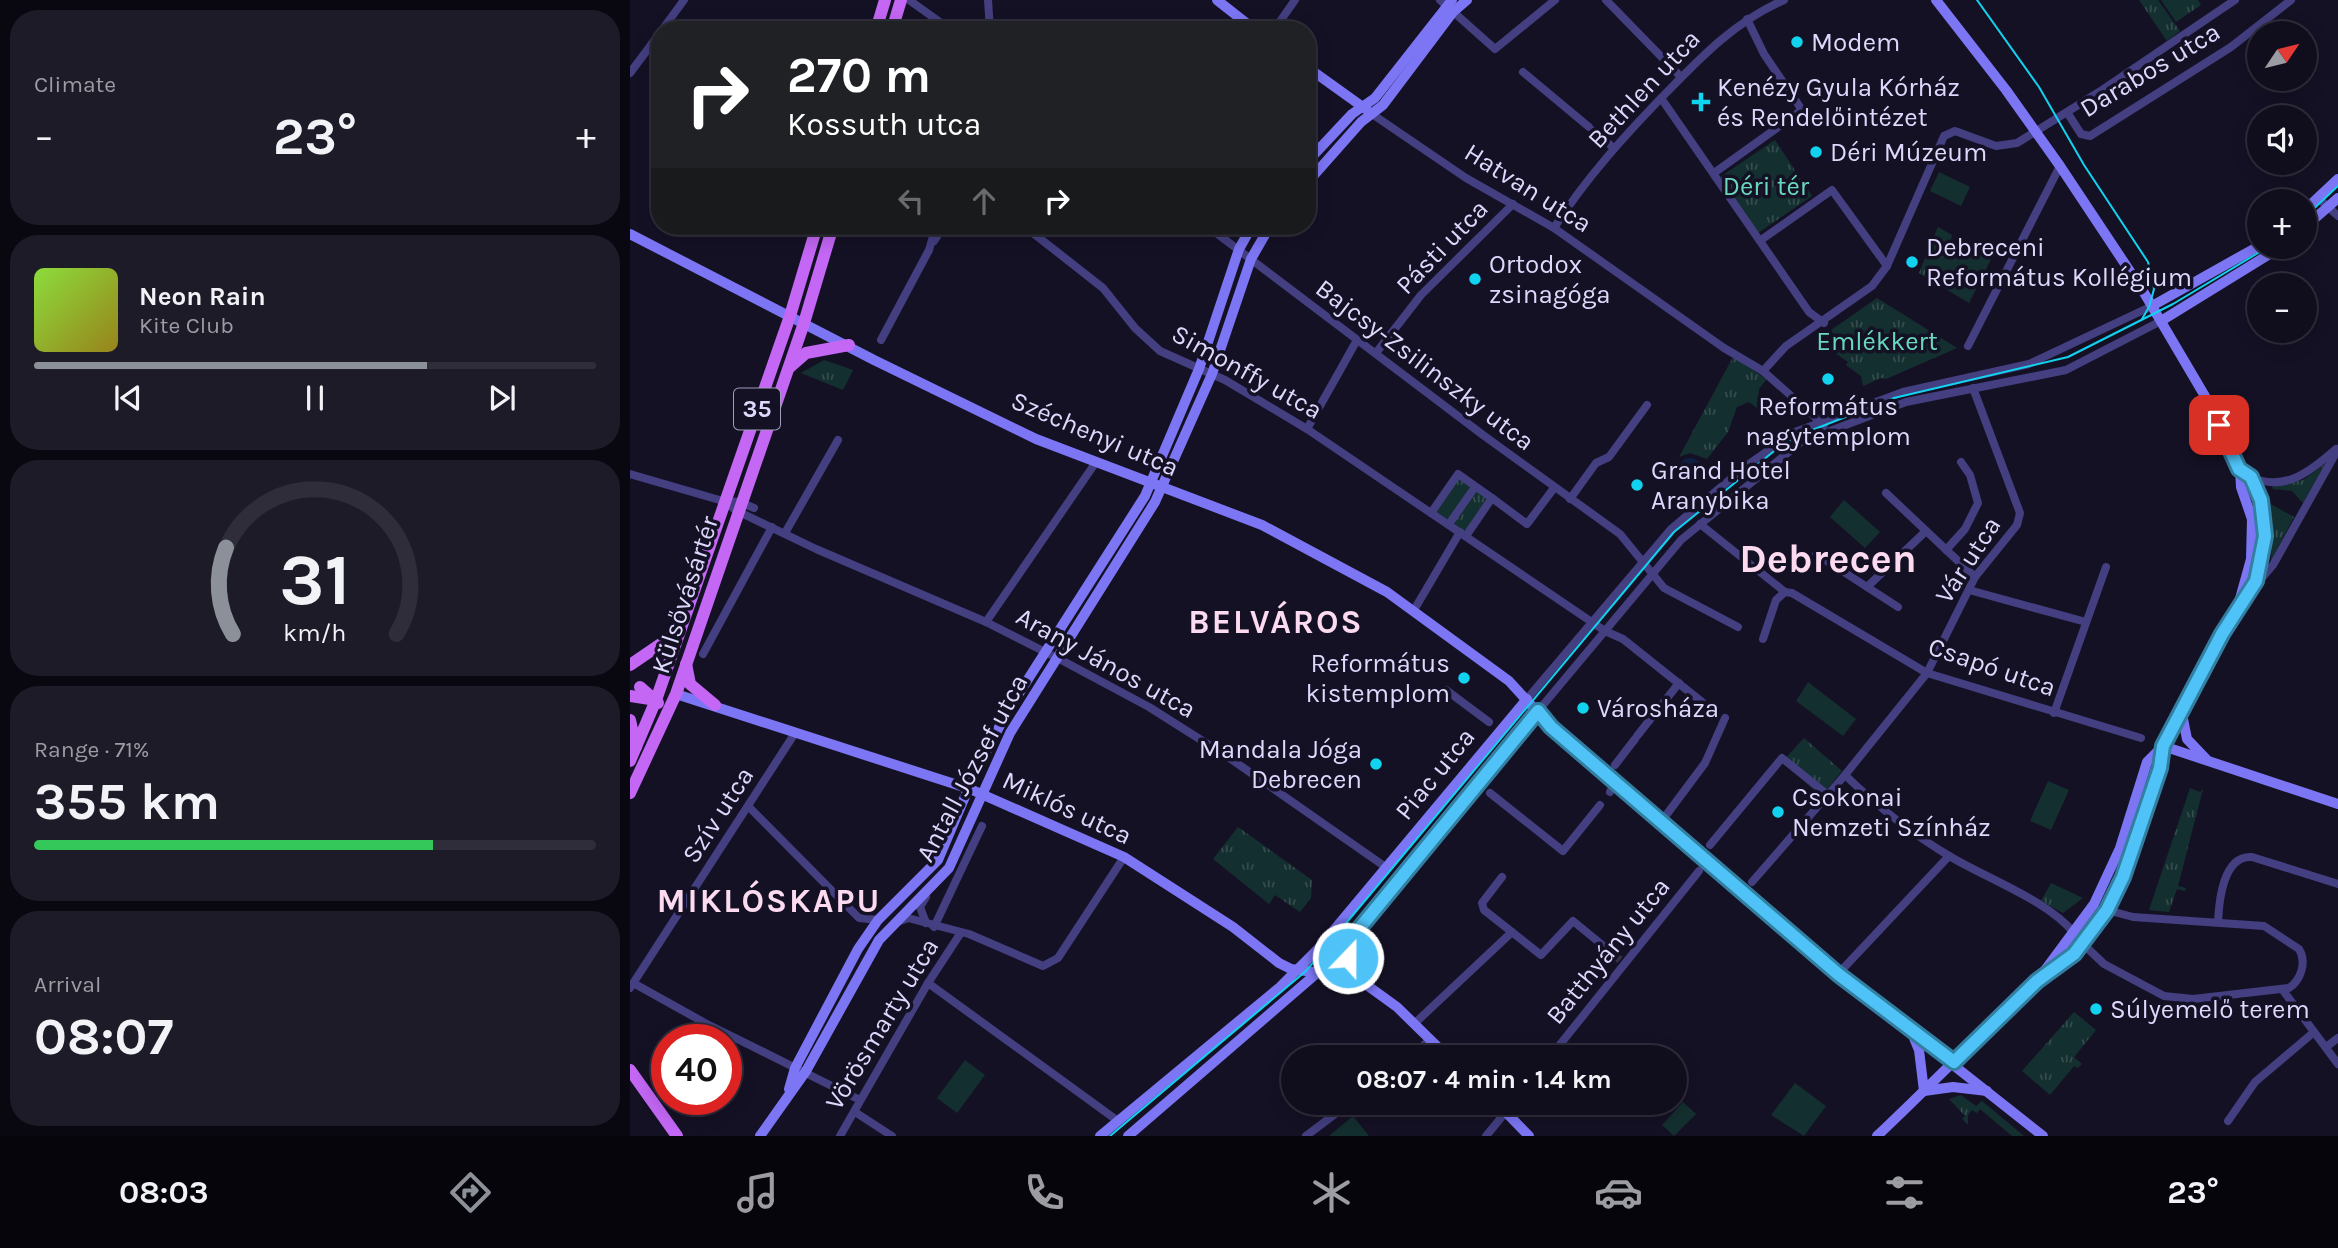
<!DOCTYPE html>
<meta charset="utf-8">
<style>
body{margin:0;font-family:Karla,sans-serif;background:#1e1b29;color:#f1f3f6;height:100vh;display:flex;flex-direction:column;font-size:26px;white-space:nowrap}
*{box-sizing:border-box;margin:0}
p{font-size:23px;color:#9c9ca3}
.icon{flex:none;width:38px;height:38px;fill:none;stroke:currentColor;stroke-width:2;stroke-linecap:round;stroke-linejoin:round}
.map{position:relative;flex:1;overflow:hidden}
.panel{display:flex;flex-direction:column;gap:10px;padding:10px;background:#09070f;width:630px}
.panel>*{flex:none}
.banner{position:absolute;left:21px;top:21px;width:665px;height:214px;border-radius:28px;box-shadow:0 4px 18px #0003,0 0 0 2px #302d3b;background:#202124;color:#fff;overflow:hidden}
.needle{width:46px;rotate:55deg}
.tools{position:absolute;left:1617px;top:21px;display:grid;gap:14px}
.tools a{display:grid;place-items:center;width:70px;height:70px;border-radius:50%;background:#100d1c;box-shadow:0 4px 18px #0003,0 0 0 2px #302d3b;font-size:35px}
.speed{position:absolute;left:21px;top:1024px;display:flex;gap:14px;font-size:35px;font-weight:700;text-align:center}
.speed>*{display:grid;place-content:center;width:91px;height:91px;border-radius:50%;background:#100d1c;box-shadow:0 4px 18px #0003,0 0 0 2px #302d3b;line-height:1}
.speed .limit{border:10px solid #d22;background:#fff;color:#111}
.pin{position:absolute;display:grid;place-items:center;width:60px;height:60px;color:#fff;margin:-30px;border-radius:14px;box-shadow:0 4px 10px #0006}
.me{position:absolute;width:77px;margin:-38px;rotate:22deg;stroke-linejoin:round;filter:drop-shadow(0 0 5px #0008)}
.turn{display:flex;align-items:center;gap:24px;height:147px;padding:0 21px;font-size:32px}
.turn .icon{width:91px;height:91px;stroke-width:2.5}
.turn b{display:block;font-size:49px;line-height:60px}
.lanes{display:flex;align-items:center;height:66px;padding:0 21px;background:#0003;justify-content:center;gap:35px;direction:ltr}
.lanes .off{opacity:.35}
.big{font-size:52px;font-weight:700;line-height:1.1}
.panel .widget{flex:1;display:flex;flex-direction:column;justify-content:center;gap:10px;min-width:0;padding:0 24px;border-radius:28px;background:#1e1b29}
.panel .dial{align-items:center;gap:0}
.dial svg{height:182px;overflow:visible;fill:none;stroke:#302d3b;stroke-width:7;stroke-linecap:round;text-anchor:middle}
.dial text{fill:#f1f3f6;stroke:none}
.song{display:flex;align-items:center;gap:21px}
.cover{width:84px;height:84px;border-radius:10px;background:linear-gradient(135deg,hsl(90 70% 55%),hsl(50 70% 35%))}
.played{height:7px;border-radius:4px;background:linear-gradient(90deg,#8c9099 70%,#302d3b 70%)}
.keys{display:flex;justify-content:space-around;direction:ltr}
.heat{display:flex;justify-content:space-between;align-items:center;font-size:38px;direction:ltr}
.charge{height:10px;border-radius:5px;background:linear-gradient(90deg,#34c759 71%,#302d3b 0)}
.trip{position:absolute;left:651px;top:1045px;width:406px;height:70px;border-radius:35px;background:#100d1c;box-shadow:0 4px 18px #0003,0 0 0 2px #302d3b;font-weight:700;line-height:70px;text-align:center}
.dock{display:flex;height:112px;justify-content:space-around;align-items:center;background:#06050b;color:#9c9ca3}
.dock .icon{width:49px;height:49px}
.dock .active{color:#8c9099}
.dock b{font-size:32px;color:#f1f3f6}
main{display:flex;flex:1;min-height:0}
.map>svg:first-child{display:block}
.grass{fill:url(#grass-tufts)}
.pitch{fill:#142f2f}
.water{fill:url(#water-ripples)}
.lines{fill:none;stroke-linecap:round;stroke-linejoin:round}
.street-tunnel{stroke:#332f45;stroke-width:8;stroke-dasharray:8 4;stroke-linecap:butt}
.street{stroke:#433f81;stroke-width:8}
.secondary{stroke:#7c76f5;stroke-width:10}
.primary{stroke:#c367f4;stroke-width:12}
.tram{stroke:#12d3ef;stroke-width:2}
.route-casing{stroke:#337fa1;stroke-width:18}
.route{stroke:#4fc3f7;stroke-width:12}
.poi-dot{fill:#12d3ef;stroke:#151125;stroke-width:2.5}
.labels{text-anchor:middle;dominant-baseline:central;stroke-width:7;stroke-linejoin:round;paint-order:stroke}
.shield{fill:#151125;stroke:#a19cbc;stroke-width:2}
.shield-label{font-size:24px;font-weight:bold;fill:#ddd8fc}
.poi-label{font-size:26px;fill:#ddd8fc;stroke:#151125;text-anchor:start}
.street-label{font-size:26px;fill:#ddd8fc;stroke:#151125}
.park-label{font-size:26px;fill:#68d8bf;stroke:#151125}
.district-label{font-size:33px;font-weight:bold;letter-spacing:2px;fill:#fcdaef;stroke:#151125}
.town-label{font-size:40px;font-weight:bold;fill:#fcdaef;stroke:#151125}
</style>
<main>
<section class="panel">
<div class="widget"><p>Climate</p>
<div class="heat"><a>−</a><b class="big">23°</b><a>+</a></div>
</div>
<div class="widget">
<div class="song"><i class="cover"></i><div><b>Neon Rain</b><p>Kite Club</p></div></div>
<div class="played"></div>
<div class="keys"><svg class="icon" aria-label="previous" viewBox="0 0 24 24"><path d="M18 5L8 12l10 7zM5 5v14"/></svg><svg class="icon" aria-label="pause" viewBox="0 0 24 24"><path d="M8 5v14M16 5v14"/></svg><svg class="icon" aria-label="next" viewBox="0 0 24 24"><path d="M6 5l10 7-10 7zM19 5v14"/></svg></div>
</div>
<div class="widget dial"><svg viewBox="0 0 100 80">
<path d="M14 69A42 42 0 1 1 86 69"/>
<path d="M14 69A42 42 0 0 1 11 31" stroke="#8c9099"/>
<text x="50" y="56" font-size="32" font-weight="700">31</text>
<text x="50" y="72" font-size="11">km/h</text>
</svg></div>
<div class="widget"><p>Range · 71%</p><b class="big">355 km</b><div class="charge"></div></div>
<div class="widget"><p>Arrival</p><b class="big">08:07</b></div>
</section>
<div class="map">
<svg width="1708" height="1136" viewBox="0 0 1708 1136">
<defs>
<pattern id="grass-tufts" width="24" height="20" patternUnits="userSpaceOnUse" patternTransform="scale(1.75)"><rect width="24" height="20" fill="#142f2f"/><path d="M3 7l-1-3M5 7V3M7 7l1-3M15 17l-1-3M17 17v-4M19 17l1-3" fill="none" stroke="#364c4e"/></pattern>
<pattern id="water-ripples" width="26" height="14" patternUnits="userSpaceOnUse" patternTransform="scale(1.75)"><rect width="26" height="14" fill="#0e1f41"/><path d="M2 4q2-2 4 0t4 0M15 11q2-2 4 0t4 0" fill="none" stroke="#313f5d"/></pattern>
</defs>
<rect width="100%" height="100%" fill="#151125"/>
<g class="grass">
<path d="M1509 0H1528L1550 31 1537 41Z"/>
<path d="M1531 0H1568L1571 5 1546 22Z"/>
<path d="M1145 140 1182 196 1128 233 1090 177Z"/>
<path d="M1308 227 1322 235 1321 240 1343 252 1346 247 1362 257 1339 303 1289 273Z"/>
<path d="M1247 298 1327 348 1256 379 1251 378 1233 386 1231 376 1216 365 1218 362 1201 350 1198 353 1187 346 1194 335Z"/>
<path d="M1103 357 1137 379 1129 389 1127 408 1119 402 1107 407 1098 432 1077 459 1060 453 1049 457Z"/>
<path d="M194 360 223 370 213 390 171 373Z"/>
<path d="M1695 464 1673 503 1662 491 1643 489 1642 486 1673 480Z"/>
<path d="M828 474 862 498 836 536 801 513Z"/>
<path d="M1639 503 1664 517 1641 561 1642 533Z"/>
<path d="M1174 738 1212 771 1191 796 1152 762Z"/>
<path d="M1560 788 1570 792 1573 789 1548 886 1556 888 1555 891 1547 889 1539 912 1519 910Z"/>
<path d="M608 827 682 880 681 898 670 912 645 895 639 904 583 859Z"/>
<path d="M1421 883 1453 898 1433 913 1411 901Z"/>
<path d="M1444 1012 1466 1030 1444 1057 1452 1064 1448 1068 1444 1066 1420 1095 1392 1071Z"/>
<path d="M1331 1095 1346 1106 1352 1101 1394 1136H1382L1350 1109 1347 1113 1342 1110 1338 1115V1125L1332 1119 1335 1116 1319 1099Z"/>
</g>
<g class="pitch">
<path d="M1309 172 1340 187 1331 206 1300 191Z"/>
<path d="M1214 500 1250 532 1235 548 1200 517Z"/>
<path d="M1178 682 1226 719 1213 736 1166 701Z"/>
<path d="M1418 781 1439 790 1421 830 1400 821Z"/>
<path d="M335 1060 355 1075 327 1113 307 1098Z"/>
<path d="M1165 1083 1196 1106 1174 1136 1141 1115Z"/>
<path d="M1053 1102 1066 1114 1044 1136 1032 1125Z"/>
<path d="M723 1116 739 1136H699Z"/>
</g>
<circle class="water" cx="1060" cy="469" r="11"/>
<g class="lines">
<path class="street-tunnel" d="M976 948 990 960"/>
<g class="street">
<path d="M279 0 321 30"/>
<path d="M358 0 360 30"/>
<path d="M810 0 865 49 925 0"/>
<path d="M976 0 1051 77"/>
<path d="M32 30 54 0"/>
<path d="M644 30 665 0"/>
<path d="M893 72 959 127"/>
<path d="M0 73 30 33"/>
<path d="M1031 98 1179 312 1194 323"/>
<path d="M1437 112 1451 134 1460 136 1601 47 1661 0"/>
<path d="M742 114 836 178 924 228 1094 348 1133 371 1194 425"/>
<path d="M963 131 984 148"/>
<path d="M1084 173 1172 110 1134 54 1117 19"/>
<path d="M1688 198 1708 216"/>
<path d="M394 226 473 288 505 328 530 351 595 380 677 429 975 631 993 639 1072 702"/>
<path d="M577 226 853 435 990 534 1034 588 1108 627"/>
<path d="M924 228C956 178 996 134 1037 92 1073 55 1106 21 1154 0"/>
<path d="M1131 240 1202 190 1257 266"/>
<path d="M304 241 314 226"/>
<path d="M251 340 299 250 306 226"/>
<path d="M1338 346 1430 166"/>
<path d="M746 353 791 295 883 204"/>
<path d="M1133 371 1156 346 1242 286 1257 266 1314 136 1325 131 1366 146 1387 143 1469 92 1605 0"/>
<path d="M677 429 727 340"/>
<path d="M0 474 93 501 107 511 186 549 356 622 435 662 519 707 598 757 757 868"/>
<path d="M1621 477C1655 493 1682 470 1706 449"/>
<path d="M1256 493 1345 577"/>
<path d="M862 498 897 524 924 488"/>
<path d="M940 499 966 463 979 457 1017 405"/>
<path d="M93 501 110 502 124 508"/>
<path d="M801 513 828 474 862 498 836 536"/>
<path d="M819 524 845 487"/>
<path d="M1070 524 1155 592 1162 593 1297 673 1511 738"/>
<path d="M155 533 208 440"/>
<path d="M1316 550 1335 529 1348 503 1340 475 1331 462"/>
<path d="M1186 554 1268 607"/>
<path d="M1626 585 1643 565 1708 449"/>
<path d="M1237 587 1296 531"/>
<path d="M1339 590 1456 622"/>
<path d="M784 610 830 532"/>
<path d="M356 622 466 462"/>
<path d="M1133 639 1146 600 1155 592"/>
<path d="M73 654 142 527"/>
<path d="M816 690 859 722"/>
<path d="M897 699 1041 529 1116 466 1165 432 1273 392 1399 364 1522 306"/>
<path d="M908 711 1051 540 1171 442 1276 402 1436 370 1531 321"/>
<path d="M1424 713 1476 567"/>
<path d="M1007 736 1049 683"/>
<path d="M985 765 1005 739"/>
<path d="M1215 775C1247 806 1282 834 1321 857 1358 879 1417 900 1444 933"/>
<path d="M980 792 981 790"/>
<path d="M860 793 933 851 970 805"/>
<path d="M118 806 229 918 248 920"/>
<path d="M1031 822 1075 763 1095 718"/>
<path d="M1080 845 1152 758 1198 795"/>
<path d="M872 877 852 903 854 910 911 955 943 921 976 948"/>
<path d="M1122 882 1215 775 1297 673 1345 577 1387 525 1390 513 1343 388"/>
<path d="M296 897 290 907 296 923"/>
<path d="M270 921 278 918 339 934 413 966 428 958 494 857"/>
<path d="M1588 922C1589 901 1593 855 1622 857L1708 884"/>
<path d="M304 927 352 826"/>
<path d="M1453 944 1474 964 1534 996 1563 999 1659 988C1671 980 1677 962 1669 949L1634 926 1503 917 1477 910"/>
<path d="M1208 974 1319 856"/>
<path d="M298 983 488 1121"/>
<path d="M5 984 75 1023 230 1100"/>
<path d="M0 988 165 733"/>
<path d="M1652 989 1708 1064"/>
<path d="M784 1024 882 932"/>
<path d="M1696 1047 1708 1038"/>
<path d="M782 1057 800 1039"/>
<path d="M920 1057 1069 871"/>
<path d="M225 1112 262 1136"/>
<path d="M1598 1121 1625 1082 1684 1032"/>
<path d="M210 1136 298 983 330 934"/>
<path d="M676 1136 713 1108 735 1102"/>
<path d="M856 1136 884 1102"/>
</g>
<g class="secondary">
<path d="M587 0 625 30"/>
<path d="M1306 0 1376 90 1430 166 1513 291 1579 403 1610 469 1611 487 1622 519 1621 559 1608 606"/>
<path d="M677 67 737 110"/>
<path d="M677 162 722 114 745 98 822 0"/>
<path d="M677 183 731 122 753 105 823 12 837 0"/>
<path d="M1675 210 1708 179"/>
<path d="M1675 227 1708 198"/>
<path d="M0 234 244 360 406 439 632 525 757 592 879 681 921 727 1112 893 1208 974 1413 1136"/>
<path d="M1522 306 1629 246"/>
<path d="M1531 321 1651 247"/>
<path d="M46 694 340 789 494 857 603 927 649 963 661 969 698 974 738 986 767 1007 818 1057"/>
<path d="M1551 709 1557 739 1577 760"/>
<path d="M1533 746 1708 804"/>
<path d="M722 940C714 960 721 970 736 984"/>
<path d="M1407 981 1464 904 1490 848 1517 762 1533 746 1592 634 1626 581 1632 560 1634 517 1621 477 1610 469"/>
<path d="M1282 1033 1289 1050 1294 1091"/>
<path d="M159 1089 165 1068 228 949 248 920 308 860 345 773 377 712 515 496 569 369 609 249 622 226"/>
<path d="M1294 1091 1323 1087 1357 1091"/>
<path d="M866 1102 899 1136"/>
<path d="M130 1136 176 1071 249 940 319 868 380 733 525 502 582 374 621 259 640 226"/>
<path d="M470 1136 650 987 689 948 897 699"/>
<path d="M498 1136 701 961 908 711"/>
<path d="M1247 1136C1300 1086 1351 1033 1405 983 1419 970 1438 962 1450 947 1489 898 1525 807 1533 746"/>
</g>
<g class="primary">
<path d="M246 30 255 0"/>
<path d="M262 30 271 0"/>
<path d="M160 367 176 353 219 345"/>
<path d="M56 664 60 684 85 705"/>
<path d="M0 665 41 637 46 630"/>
<path d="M10 687 28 703"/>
<path d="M0 696 26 700"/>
<path d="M0 720 6 747"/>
<path d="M0 761 26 700 160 316 187 226"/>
<path d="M0 793 46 694 174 323 203 226"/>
<path d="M0 1070 47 1136"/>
</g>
<g class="tram">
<path d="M1347 0 1409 87 1454 165 1518 262 1524 289 1519 307 1512 319"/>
<path d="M1675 217 1708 186"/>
<path d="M480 1136 676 971 1044 532 1143 452 1167 436 1264 398 1438 357 1543 304 1638 247"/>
</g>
</g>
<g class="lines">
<defs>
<path id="route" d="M718 958 724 935 908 711 921 727 1208 974 1324 1062 1407 981 1444 954 1477 910 1493 877 1530 768 1533 746 1592 634 1626 581 1635 536 1631 500 1621 477 1609 469 1589 425"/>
</defs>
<use href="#route" class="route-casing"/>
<use href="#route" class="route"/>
</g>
<g class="poi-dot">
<circle cx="1167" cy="42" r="7"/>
<path d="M1067.5 91.5h7v7h7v7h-7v7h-7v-7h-7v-7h7z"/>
<circle cx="1186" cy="152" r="7"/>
<circle cx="1282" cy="262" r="7"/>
<circle cx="845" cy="279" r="7"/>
<circle cx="1198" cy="379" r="7"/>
<circle cx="1007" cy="485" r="7"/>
<circle cx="834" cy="678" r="7"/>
<circle cx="953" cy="708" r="7"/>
<circle cx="746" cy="764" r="7"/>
<circle cx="1148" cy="812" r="7"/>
<circle cx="1466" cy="1009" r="7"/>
</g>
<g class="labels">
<rect class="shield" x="104" y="388.5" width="46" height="41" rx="5"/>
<g class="shield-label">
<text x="127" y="409">35</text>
</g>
<g class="poi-label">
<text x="1181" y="42">Modem</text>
<text x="1087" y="87">Kenézy Gyula Kórház<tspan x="1087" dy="30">és Rendelőintézet</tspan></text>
<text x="1200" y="152">Déri Múzeum</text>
<text x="1296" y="247">Debreceni<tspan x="1296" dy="30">Református Kollégium</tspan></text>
<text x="859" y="264">Ortodox<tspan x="859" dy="30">zsinagóga</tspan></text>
<text x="1198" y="406" text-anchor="middle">Református<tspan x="1198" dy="30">nagytemplom</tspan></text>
<text x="1021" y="470">Grand Hotel<tspan x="1021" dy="30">Aranybika</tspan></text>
<text x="820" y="663" text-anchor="end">Református<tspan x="820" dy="30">kistemplom</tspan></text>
<text x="967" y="708">Városháza</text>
<text x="732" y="749" text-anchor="end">Mandala Jóga<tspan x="732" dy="30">Debrecen</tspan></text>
<text x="1162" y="797">Csokonai<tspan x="1162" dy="30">Nemzeti Színház</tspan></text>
<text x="1480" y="1009">Súlyemelő terem</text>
</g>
<g class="street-label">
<text transform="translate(1520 70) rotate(-31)">Darabos utca</text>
<text transform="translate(1014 89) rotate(-47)">Bethlen utca</text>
<text transform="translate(898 188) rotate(32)">Hatvan utca</text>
<text transform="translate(812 247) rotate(-46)">Pásti utca</text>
<text transform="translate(795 365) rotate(37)">Bajcsy-Zsilinszky utca</text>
<text transform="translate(617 372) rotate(29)">Simonffy utca</text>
<text transform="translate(465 434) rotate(23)">Széchenyi utca</text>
<text transform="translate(1338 560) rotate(-57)">Vár utca</text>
<text transform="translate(55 595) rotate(-72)">Külsővásártér</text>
<text transform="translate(476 663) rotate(29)">Arany János utca</text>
<text transform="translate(1362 667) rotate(19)">Csapó utca</text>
<text transform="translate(342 768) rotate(-62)">Antall József utca</text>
<text transform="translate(805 774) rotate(-51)">Piac utca</text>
<text transform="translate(437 808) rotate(25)">Miklós utca</text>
<text transform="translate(88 815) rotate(-57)">Szív utca</text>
<text transform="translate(978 951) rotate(-51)">Batthyány utca</text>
<text transform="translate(252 1024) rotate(-59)">Vörösmarty utca</text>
</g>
<g class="park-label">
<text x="1136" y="186">Déri tér</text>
<text x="1247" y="341">Emlékkert</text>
</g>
<g class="district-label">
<text x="646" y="622">BELVÁROS</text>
<text x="139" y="901">MIKLÓSKAPU</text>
</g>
<g class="town-label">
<text x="1198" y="558">Debrecen</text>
</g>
</g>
</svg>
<div class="tools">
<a><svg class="needle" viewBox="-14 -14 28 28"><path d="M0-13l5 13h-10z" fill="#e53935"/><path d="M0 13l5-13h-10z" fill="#9c9ca3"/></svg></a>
<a><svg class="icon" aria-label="sound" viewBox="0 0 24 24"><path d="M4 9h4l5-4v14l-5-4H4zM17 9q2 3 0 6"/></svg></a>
<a>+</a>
<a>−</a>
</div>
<div class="speed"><div class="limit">40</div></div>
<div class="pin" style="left:1589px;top:425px;background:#d93025"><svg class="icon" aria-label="arrive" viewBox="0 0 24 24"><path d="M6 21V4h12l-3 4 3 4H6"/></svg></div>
<svg class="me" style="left:718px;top:958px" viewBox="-20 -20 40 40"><circle r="17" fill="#4fc3f7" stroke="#fff" stroke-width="3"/><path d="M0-11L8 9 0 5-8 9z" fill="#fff"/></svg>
<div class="trip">08:07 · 4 min · 1.4 km</div>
<div class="banner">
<div class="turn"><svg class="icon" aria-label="right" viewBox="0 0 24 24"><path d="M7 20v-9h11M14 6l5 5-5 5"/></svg><div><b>270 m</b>Kossuth utca</div></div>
<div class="lanes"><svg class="icon off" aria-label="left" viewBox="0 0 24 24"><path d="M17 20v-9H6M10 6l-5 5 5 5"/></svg><svg class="icon off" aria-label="ahead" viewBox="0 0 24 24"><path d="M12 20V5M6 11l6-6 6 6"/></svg><svg class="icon" aria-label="right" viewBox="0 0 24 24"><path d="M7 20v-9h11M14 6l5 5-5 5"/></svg></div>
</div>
</div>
</main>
<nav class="dock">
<b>08:03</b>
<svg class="icon active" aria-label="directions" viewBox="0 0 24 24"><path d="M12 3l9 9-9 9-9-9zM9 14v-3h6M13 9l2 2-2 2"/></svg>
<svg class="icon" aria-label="music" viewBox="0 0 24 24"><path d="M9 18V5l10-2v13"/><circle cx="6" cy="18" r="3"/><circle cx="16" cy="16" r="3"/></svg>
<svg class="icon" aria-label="phone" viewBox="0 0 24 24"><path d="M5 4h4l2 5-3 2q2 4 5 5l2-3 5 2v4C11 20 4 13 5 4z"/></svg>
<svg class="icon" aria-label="climate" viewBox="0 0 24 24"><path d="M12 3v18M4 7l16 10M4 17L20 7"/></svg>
<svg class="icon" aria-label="car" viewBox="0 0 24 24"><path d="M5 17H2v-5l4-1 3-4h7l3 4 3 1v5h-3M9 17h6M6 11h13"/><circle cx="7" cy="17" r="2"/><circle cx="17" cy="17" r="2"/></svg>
<svg class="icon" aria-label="filters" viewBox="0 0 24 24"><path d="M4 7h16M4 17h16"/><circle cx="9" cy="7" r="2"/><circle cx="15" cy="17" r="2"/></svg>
<b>23°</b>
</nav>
